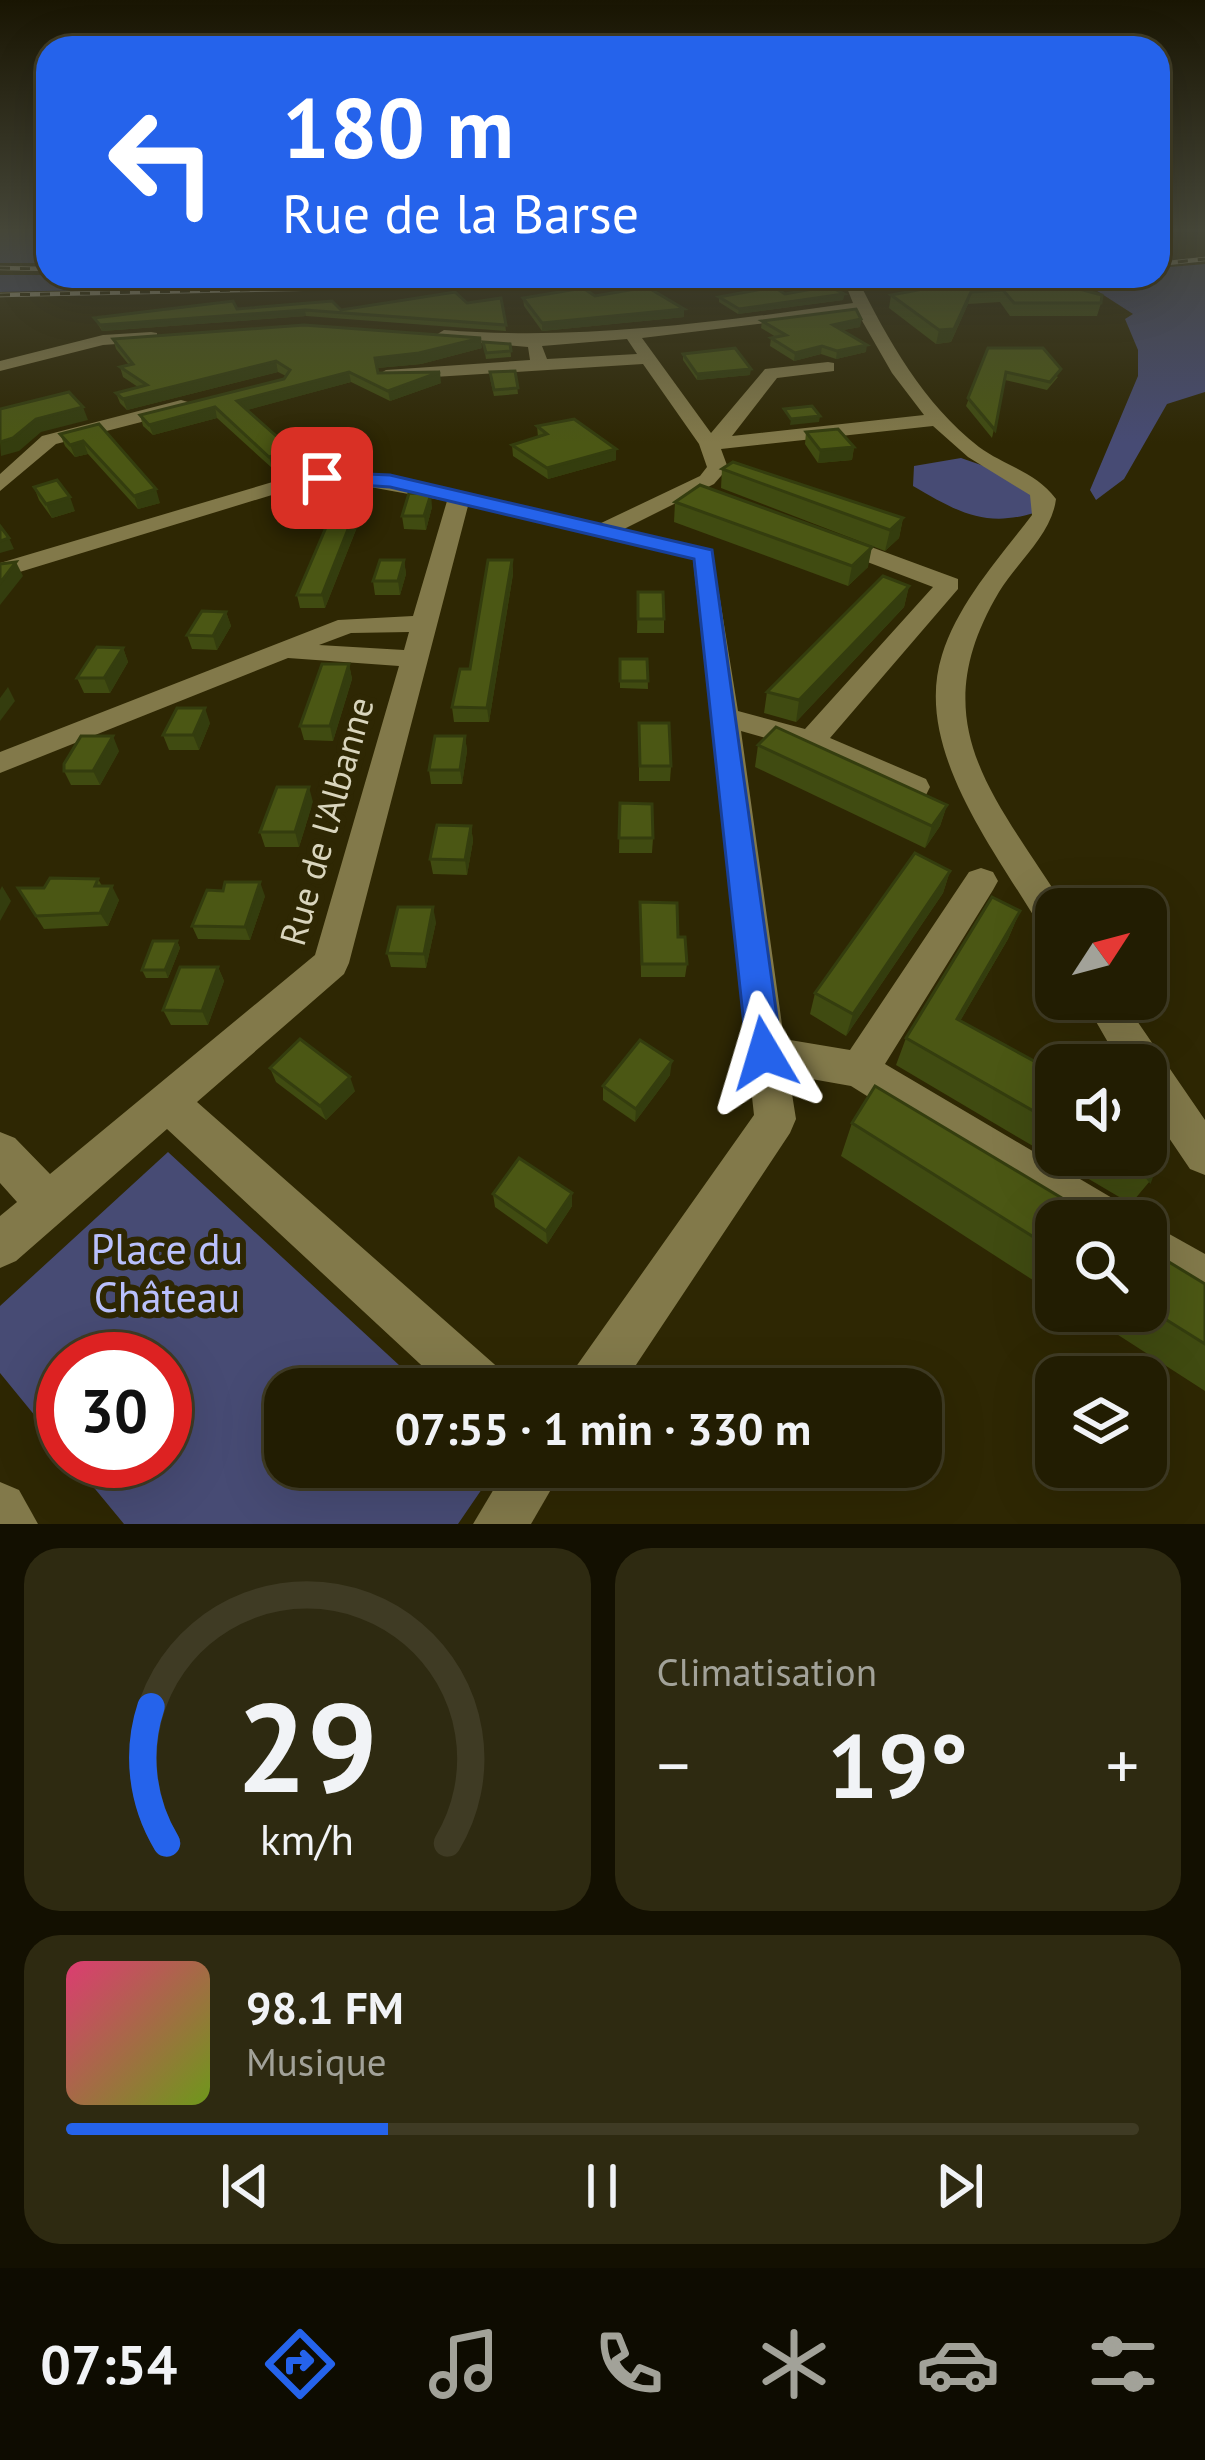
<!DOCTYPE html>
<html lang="fr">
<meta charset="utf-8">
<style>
body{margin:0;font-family:"PT Sans",sans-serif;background:#2e2a11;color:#f1f3f6;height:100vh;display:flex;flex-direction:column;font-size:45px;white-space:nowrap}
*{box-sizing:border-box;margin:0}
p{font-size:39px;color:#a2a299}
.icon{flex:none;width:66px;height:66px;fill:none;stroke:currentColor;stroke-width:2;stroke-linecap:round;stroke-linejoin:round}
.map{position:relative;height:1524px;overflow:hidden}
.details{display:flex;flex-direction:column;gap:24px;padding:24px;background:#131001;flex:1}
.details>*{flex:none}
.top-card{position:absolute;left:36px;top:36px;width:1134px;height:252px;border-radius:36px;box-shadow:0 12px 48px #0002,0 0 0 3px #3f3b24;background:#2563eb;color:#fff;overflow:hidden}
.needle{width:78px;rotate:54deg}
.tools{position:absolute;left:1035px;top:888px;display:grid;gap:24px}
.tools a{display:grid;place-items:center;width:132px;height:132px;border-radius:24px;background:#221d02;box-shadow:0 12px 48px #0002,0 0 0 3px #3f3b24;font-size:60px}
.speed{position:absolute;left:36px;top:1332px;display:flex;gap:24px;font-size:60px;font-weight:700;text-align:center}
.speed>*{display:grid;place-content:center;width:156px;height:156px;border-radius:50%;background:#221d02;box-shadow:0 12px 48px #0002,0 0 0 3px #3f3b24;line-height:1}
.speed .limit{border:18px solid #d22;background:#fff;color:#111}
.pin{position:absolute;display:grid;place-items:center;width:102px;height:102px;color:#fff;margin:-51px;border-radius:24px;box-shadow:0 6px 18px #0006}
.me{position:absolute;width:132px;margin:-66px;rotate:353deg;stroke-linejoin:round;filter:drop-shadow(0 0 9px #0008)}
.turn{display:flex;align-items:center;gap:42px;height:252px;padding:0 48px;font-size:54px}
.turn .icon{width:156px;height:156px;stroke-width:2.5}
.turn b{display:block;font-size:84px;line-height:102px}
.big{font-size:90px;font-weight:700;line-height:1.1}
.details .card{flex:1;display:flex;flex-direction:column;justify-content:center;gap:18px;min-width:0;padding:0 42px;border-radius:36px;background:#2e2a11}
.details .dial{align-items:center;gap:0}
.dial svg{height:312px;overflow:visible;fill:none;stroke:#3f3b24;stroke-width:7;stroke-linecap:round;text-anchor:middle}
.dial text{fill:#f1f3f6;stroke:none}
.song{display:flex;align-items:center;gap:36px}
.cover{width:144px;height:144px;border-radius:18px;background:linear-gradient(135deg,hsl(340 70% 55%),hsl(80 70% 35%))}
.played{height:12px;border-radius:6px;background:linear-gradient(90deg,#2563eb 30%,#3f3b24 30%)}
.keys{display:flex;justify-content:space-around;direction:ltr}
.heat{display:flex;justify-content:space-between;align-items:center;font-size:66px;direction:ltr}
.details .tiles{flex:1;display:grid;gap:24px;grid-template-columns:1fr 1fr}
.card:last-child{grid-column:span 2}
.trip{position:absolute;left:264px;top:1368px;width:678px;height:120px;border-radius:36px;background:#221d02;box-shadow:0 12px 48px #0002,0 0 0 3px #3f3b24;font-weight:700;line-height:120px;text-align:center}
.tab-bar{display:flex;height:192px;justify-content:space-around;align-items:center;background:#0e0c01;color:#a2a299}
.tab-bar .icon{width:84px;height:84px}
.tab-bar .selected{color:#2563eb}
.tab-bar b{font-size:54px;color:#f1f3f6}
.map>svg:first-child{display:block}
.green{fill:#474b74}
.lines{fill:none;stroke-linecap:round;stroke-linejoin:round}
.minor{fill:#82794a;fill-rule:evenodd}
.rail-casing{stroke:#aaa58a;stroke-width:4.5}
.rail{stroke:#2e2703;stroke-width:3;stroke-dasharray:10;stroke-linecap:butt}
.wall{fill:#404b11}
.shaded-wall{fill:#343d0e}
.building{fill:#4b5714;stroke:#343d0e;stroke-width:3}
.route{fill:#2563eb;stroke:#184099;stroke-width:3}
.labels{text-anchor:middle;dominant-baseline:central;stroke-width:12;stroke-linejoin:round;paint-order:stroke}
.street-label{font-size:36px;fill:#d9d5bd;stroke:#2e2703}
.near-park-label{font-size:42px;fill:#b9c0fc;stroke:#2e2703}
</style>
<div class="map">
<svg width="1205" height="1524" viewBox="0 0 1205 1524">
<rect width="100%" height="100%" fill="#2e2703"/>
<g class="green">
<rect x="0" y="230" width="48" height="33"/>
<path d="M1205 264V392L1167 404 1124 479 1096 500 1090 490 1138 376V350L1125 319 1133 314 1074 276H1158V268Z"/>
<path d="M0 275 723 276 0 292Z"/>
<path d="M961 458 1004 473 1036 496 1034 513C984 528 956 511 913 486L914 466Z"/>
<path d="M168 1152 425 1389H285V1467H497L458 1524H124L72 1461H165V1359H63V1450L0 1373V1306Z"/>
</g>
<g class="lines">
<g class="minor">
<path d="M856 276C889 342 923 403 979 447 1005 466 1036 472 1056 499 1052 534 1017 562 999 592 920 725 996 797 1066 909H1056V937L1044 933C998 854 912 750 942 655 958 603 1000 557 1032 515L1030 495 968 457 933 426 721 449 728 468 714 484 624 529 712 550 738 711 805 729 933 587 828 547V537H844L958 579V589L830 738 926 779 930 787 926 795H904L801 748 741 731 784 1039 850 1050 969 872 981 868 993 872 998 881 993 890 885 1064 1124 1205 1130 1221H1067L851 1086 789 1075 796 1119 790 1133 620 1389H566L573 1371 754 1115 693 559 468 506 349 963 344 974 197 1102 502 1371 509 1389H447L167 1129 16 1261 0 1268V1216L17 1202 0 1183V1132L15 1138 50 1174 315 955 399 666 288 658 0 773V752L338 620 413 616 447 501 348 483 298 487 0 578V563L296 475 348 471 390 475 599 524 700 476 707 467 699 444 643 364 386 380 377 375 386 370 530 360 528 347 438 339 436 335 444 330C581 341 717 322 853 303L843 278ZM857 312 892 373 924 415 732 436 777 378 834 371V363L828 362 765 369 711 433 642 338ZM627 339 637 354 547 359 542 346ZM409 632 404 650 319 645 351 633Z"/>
<path d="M151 332 157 333V341L103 345 0 371V361L103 335Z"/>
<path d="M181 400 188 402V410L56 444 0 491V474L42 436Z"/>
<path d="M1083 999H1122L1205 1120V1175L1190 1169 1146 1104V1065H1121Z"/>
<path d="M1146 1221 1205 1254V1303L1146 1270Z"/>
<path d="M507 1467H564L531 1524H473Z"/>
<path d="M0 1482 19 1490 38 1524H0Z"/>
</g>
<defs>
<g id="rail">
<path d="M1158 264 1205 259"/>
<path d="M0 268 48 269"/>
<path d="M0 295 916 276"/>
</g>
</defs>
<use href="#rail" class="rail-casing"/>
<use href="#rail" class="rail"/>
</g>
<g class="wall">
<path d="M949 276H1044L1053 282 1101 303 1097 316H1010L1000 302 968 304 951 342 936 344 889 308 891 295 947 284Z"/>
<path d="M785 294H844L843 300 738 314 719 302V297Z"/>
<path d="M595 296 684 317 542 331 524 306 523 298Z"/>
<path d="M501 298 506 331 306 316 102 331 94 318 237 309 341 310 467 303Z"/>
<path d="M861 319 860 327 843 330 866 352 836 359 821 354 794 361 770 346 771 338 776 337 761 328 762 321Z"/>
<path d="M113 339 482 348 421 364 377 368 378 373 441 383 390 401 351 382 247 410 292 450 294 462 272 468 217 418 153 435 143 426 140 415 284 379 286 376 278 372 127 410 120 403 116 393 138 387 123 377 120 367 129 365 116 349Z"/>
<path d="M483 342 510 344 511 357 486 359Z"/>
<path d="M988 348 1058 377 1047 390 1005 380 992 438 966 406Z"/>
<path d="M683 354 750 375 697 380 683 360Z"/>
<path d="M515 371 518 394 494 396 490 378Z"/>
<path d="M99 424 160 503 138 509 88 454 75 457 65 446 60 434Z"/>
<path d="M537 426 616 449V460L548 479 513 456 512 445 538 437Z"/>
<path d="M806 432 854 447 852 460 818 463 805 444Z"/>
<path d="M722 469 903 518 899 538 885 551 721 488Z"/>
<path d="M34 487 75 511 52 518 39 500Z"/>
<path d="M675 502 868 567 848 586 674 522Z"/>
<path d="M358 504 361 517 325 608H300L297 595Z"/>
<path d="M432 507 426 530 404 529 402 516Z"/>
<path d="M404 560 406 574 400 595H375L373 581Z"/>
<path d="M512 560 513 574 489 722H454L452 707 470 669Z"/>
<path d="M909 586 904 607 796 722 764 713 767 692Z"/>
<path d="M638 592 664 619V633H637Z"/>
<path d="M226 612 231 626 217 650 192 649 187 635Z"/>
<path d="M123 648 128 662 110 693H84L77 678Z"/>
<path d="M620 659H647L648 689 620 688Z"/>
<path d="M349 664 352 679 333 741 304 740 300 726Z"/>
<path d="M210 723 199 750H169L163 735Z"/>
<path d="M639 723 671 766 670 781H639Z"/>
<path d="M465 736 467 751 462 784H431L429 770Z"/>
<path d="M758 745 947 805 940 826 925 848 755 767Z"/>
<path d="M119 751 100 785H71L64 771Z"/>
<path d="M313 802 299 847H265L260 832Z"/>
<path d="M620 803 653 838 652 853H619Z"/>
<path d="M471 826 473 841 467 875 433 874 430 859Z"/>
<path d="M950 871 943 893 846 1036 810 1014 815 993Z"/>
<path d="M98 879 102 886 119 900 108 926 44 929 18 888H44Z"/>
<path d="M265 896 250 940 198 939 192 926Z"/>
<path d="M1020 911 1008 939 960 1021 1056 1073V1155H1146L1150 1181 1129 1206 1126 1201 896 1065 906 1038Z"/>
<path d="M640 915 678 937 687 964 685 977H641Z"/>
<path d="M436 922 426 968 391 967 387 953Z"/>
<path d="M177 941 180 948 168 978H146L142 970Z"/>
<path d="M218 967 224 981 208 1025H171L163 1010Z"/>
<path d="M270 1068 355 1091 326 1120 276 1082Z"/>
<path d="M670 1075 635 1122 603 1100V1086Z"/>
<path d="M852 1123 1056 1221V1295L841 1156Z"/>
<path d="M572 1193V1206L547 1244 495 1207 493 1194Z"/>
<path d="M1146 1248 1205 1284V1391L1081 1311H1146Z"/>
</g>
<g class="shaded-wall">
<path d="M971 292 968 304 951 342 936 344 939 330Z"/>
<path d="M844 294 843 300 738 314 739 309Z"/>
<path d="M684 309V317L542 331V323Z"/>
<path d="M305 310 306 316 102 331 100 325Z"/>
<path d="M861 319 860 327 832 332 833 325Z"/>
<path d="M481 338 482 348 421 364 377 368 375 358Z"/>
<path d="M867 345 866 352 836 359 837 351Z"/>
<path d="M822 346 821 354 794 361 795 353Z"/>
<path d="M276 361 278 372 127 410 123 399Z"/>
<path d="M751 369 750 375 697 380V374Z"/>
<path d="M349 372 351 382 240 412 237 401Z"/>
<path d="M440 372 441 383 390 401 388 391Z"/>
<path d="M83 407 88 420 41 432 19 451 1 456 0 442 36 419Z"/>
<path d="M215 407 217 418 153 435 149 425Z"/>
<path d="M820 416 819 422 790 425 791 419Z"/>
<path d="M83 441 88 454 75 457 70 445Z"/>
<path d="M854 447 852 460 818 463 820 450Z"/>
<path d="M616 449V460L548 479 547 468Z"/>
<path d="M292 450 294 462 272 468 269 457Z"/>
<path d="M156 489 160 503 138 509 134 496Z"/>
<path d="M431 494 432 507 426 530 424 516Z"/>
<path d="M70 497 75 511 52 518 46 504Z"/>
<path d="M358 504 361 517 325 608 322 595Z"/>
<path d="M903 518 899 538 885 551 890 530Z"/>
<path d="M9 538 14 549 0 553V541Z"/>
<path d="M872 547 868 567 848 586 852 566Z"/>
<path d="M404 560 406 574 400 595 398 581Z"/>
<path d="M512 560 513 574 489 722 487 708Z"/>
<path d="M16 562 23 576 0 605V583Z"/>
<path d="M909 586 904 607 796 722 799 700Z"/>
<path d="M226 612 231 626 217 650 213 636Z"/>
<path d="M123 648 128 662 110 693 104 678Z"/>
<path d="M349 664 352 679 333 741 330 726Z"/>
<path d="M8 687 15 701 0 721V698Z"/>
<path d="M205 708 210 723 199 750 193 735Z"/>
<path d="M113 736 119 751 100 785 93 771Z"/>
<path d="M465 736 467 751 462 784 460 770Z"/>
<path d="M309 787 313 802 299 847 295 832Z"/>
<path d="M947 805 940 826 925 848 932 826Z"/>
<path d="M471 826 473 841 467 875 465 860Z"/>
<path d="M950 871 943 893 846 1036 853 1014Z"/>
<path d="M260 882 265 896 250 940 245 927Z"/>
<path d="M2 886 11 901 0 921V890Z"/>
<path d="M112 886 119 900 108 926 100 913Z"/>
<path d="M433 907 436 922 426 968 424 954Z"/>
<path d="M1020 911 1008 939 945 1047 957 1019Z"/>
<path d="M177 941 180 948 168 978 165 970Z"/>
<path d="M218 967 224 981 208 1025 202 1011Z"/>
<path d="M672 1061 670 1075 635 1122 636 1109Z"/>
<path d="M350 1077 355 1091 326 1120 320 1106Z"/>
<path d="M572 1193V1206L547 1244 546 1231Z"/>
</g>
<g class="building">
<path d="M954 276H1044L1053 282 1102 295 1101 303H1014L1003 290 971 292 954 329 939 330 891 295 960 282Z"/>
<path d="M829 286 844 294 739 309 719 297 774 287 785 294Z"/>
<path d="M647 287 684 309 542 323 523 298 583 288 595 296Z"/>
<path d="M455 292 467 303 501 298 506 325 305 310 100 325 94 318 233 301 237 309 332 301 341 310Z"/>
<path d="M856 309 861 319 833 325 867 345 837 351 822 346 795 353 771 338 786 335 762 321Z"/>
<path d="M304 325 481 338 419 353 375 358 378 373 440 372 388 391 349 372 237 401 292 450 269 457 215 407 149 425 140 415 284 379 290 370 276 361 123 399 116 393 147 385 120 367 133 364 113 339Z"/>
<path d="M483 342 510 344 511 351 486 353Z"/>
<path d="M735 348 751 369 697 374 683 354Z"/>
<path d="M988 348H1043L1061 369 1050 382 1006 372 995 430 968 398Z"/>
<path d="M515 371 518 388 494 390 490 372Z"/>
<path d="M69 392 83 407 36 419 13 438 0 442V409Z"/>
<path d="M812 406 820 416 791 419 784 409Z"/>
<path d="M574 419 616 449 547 468 512 445 547 434 537 426Z"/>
<path d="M99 424 156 489 134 496 83 441 70 445 60 434Z"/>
<path d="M838 429 854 447 820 450 806 432Z"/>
<path d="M733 462 903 518 890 530 722 469Z"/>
<path d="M57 480 70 497 46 504 34 487Z"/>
<path d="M700 485 872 547 852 566 675 502Z"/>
<path d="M409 493 431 494 424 516H402Z"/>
<path d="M336 504H358L322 595H297Z"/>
<path d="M0 526 9 538 0 541Z"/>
<path d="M380 560H404L398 581H373Z"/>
<path d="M488 560H512L487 708 452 707 460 669H470Z"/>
<path d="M16 562 0 583V564Z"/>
<path d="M883 576 909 586 799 700 767 692Z"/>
<path d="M638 592H663L664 619H638Z"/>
<path d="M202 611 226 612 213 636 187 635Z"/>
<path d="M97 647 123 648 104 678H77Z"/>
<path d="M620 659H647L648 681H620Z"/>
<path d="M322 664H349L330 726H300Z"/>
<path d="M177 708H205L193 735H163Z"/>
<path d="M639 723H669L671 766H640Z"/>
<path d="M776 727 947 805 932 826 758 745Z"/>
<path d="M81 736H113L93 771H64V764Z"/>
<path d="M435 736H465L460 770H429Z"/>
<path d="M277 787H309L295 832H260Z"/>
<path d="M620 803 652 804 653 838H619Z"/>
<path d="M437 825 471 826 465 860 430 859Z"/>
<path d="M915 853 950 871 853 1014 815 993Z"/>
<path d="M50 878 98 879 95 886H112L100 913 36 916 18 888H44Z"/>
<path d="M225 882H260L245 927 192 926 207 890 223 891Z"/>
<path d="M992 897 1020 911 957 1019 1056 1073V1124L906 1038Z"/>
<path d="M640 902 677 903 678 937H685L687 964H642Z"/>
<path d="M398 907H433L424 954 387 953Z"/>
<path d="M153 941H177L165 970H142Z"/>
<path d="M180 967H218L202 1011 163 1010Z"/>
<path d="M300 1039 350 1077 320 1106 270 1068Z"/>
<path d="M640 1040 672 1061 636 1109 603 1086Z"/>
<path d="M875 1086 1100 1221H1056V1251L852 1123Z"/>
<path d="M1146 1153 1158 1160 1150 1181 1146 1176 1110 1155H1146Z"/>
<path d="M519 1158 572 1193 546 1231 493 1194Z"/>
<path d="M1146 1248 1205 1284V1344L1146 1307Z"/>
</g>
<linearGradient id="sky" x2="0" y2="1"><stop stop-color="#191502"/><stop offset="0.52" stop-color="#464739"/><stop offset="1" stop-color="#464739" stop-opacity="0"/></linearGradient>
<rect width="1205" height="443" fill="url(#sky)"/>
<path class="route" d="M322 472 390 475 712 550 782 1053 777 1064 764 1069 752 1064 747 1053 694 559 390 487 315 482V474Z"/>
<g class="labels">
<g class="street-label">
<text transform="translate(326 821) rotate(-74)">Rue de l'Albanne</text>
</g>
<g class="near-park-label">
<text x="167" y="1248">Place du<tspan x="167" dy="48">Château</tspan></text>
</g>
</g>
</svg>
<div class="tools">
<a><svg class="needle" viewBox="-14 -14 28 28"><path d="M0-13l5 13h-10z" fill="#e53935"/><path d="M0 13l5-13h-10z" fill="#a2a299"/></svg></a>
<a><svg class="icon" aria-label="sound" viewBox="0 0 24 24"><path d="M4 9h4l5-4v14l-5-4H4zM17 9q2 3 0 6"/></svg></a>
<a><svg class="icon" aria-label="search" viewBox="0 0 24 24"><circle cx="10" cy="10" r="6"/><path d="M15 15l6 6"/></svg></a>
<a><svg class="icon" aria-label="layers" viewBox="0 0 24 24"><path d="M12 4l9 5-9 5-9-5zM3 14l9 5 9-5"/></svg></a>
</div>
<div class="speed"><div class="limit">30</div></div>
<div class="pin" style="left:322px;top:478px;background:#d93025"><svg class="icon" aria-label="arrive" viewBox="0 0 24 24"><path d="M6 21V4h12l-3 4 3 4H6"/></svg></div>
<svg class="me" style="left:764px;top:1053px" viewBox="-20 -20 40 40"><path d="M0-17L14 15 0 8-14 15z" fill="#2563eb" stroke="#fff" stroke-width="4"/></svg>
<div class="trip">07:55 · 1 min · 330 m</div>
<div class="top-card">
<div class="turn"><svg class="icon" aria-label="left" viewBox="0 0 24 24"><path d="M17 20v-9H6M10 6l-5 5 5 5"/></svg><div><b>180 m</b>Rue de la Barse</div></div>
</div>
</div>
<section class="details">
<div class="tiles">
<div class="card dial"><svg viewBox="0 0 100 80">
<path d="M14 69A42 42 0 1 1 86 69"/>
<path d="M14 69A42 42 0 0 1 10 34" stroke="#2563eb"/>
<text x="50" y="56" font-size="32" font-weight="700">29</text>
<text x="50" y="72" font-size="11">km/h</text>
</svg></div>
<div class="card"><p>Climatisation</p>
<div class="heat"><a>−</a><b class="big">19°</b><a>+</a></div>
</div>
<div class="card">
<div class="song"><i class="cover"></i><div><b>98.1 FM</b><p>Musique</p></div></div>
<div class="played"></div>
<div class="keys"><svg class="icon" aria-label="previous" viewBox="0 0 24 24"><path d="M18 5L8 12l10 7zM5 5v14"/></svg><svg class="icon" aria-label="pause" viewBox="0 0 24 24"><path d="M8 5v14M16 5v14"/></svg><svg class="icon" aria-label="next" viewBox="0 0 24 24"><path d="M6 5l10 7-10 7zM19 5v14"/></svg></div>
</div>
</div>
</section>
<nav class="tab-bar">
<b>07:54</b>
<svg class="icon selected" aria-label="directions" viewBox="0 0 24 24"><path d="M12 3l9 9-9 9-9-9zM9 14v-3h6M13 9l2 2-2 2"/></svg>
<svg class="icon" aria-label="music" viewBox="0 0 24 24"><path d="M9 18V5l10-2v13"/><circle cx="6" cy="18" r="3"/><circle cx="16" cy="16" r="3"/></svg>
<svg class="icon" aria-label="phone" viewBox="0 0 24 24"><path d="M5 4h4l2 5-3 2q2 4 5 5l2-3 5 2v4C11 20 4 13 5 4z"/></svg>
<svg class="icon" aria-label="climate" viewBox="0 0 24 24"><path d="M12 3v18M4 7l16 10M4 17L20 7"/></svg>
<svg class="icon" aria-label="car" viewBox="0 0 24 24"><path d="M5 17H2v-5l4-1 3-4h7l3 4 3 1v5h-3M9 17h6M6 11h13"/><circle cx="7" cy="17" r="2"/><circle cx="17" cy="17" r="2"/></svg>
<svg class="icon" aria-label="filters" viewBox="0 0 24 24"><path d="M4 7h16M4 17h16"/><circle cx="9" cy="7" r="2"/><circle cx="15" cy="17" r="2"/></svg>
</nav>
